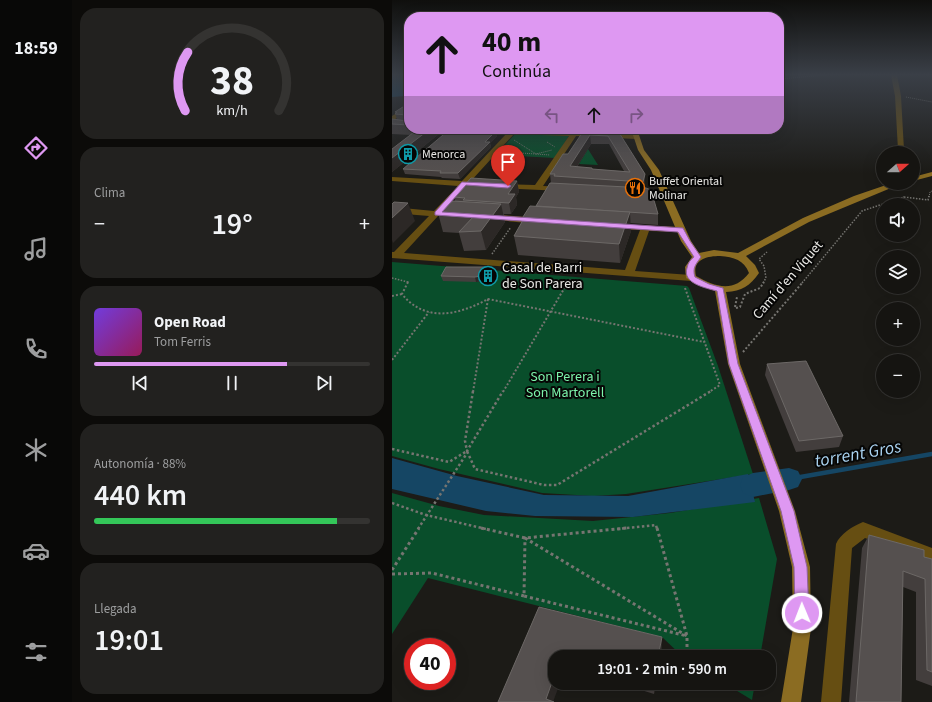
<!DOCTYPE html>
<html lang="es">
<meta charset="utf-8">
<style>
body{margin:0;font-family:"Source Sans 3",sans-serif;background:#22211f;color:#f1f3f6;height:100vh;display:flex;flex-direction:column;font-size:15px;white-space:nowrap}
*{box-sizing:border-box;margin:0}
p{font-size:13px;color:#9d9e9f}
.icon{flex:none;width:22px;height:22px;fill:none;stroke:currentColor;stroke-width:2;stroke-linecap:round;stroke-linejoin:round}
.map{position:relative;flex:1;overflow:hidden}
.sheet{display:flex;flex-direction:column;gap:8px;padding:8px;background:#0c0b09;width:320px}
.sheet>*{flex:none}
.banner{position:absolute;left:12px;top:12px;width:380px;height:122px;border-radius:16px;box-shadow:0 4px 16px #0002,0 0 0 1px #343331;background:#de98f2;color:#111;overflow:hidden}
.needle{width:26px;rotate:69deg}
.fabs{position:absolute;left:484px;top:146px;display:grid;gap:8px}
.fabs a{display:grid;place-items:center;width:44px;height:44px;border-radius:50%;background:#151411;box-shadow:0 4px 16px #0002,0 0 0 1px #343331;font-size:20px}
.speed{position:absolute;left:12px;top:638px;display:flex;gap:8px;font-size:20px;font-weight:700;text-align:center}
.speed>*{display:grid;place-content:center;width:52px;height:52px;border-radius:50%;background:#151411;box-shadow:0 4px 16px #0002,0 0 0 1px #343331;line-height:1}
.speed .limit{border:6px solid #d22;background:#fff;color:#111}
.pin{position:absolute;display:grid;place-items:center;width:34px;height:34px;color:#fff;margin:-41px -17px;border-radius:50% 50% 50% 0;rotate:-45deg;box-shadow:0 0 4px #0007}
.pin .icon{rotate:45deg}
.me{position:absolute;width:44px;margin:-22px;rotate:359deg;stroke-linejoin:round;filter:drop-shadow(0 0 3px #0008)}
.turn{display:flex;align-items:center;gap:14px;height:84px;padding:0 12px;font-size:18px}
.turn .icon{width:52px;height:52px;stroke-width:2.5}
.turn b{display:block;font-size:28px;line-height:34px}
.lanes{display:flex;align-items:center;height:38px;padding:0 12px;background:#0003;justify-content:center;gap:20px;direction:ltr}
.lanes .off{opacity:.35}
.big{font-size:30px;font-weight:600;line-height:1.1}
.sheet .widget{flex:1;display:flex;flex-direction:column;justify-content:center;gap:6px;min-width:0;padding:0 14px;border-radius:16px;background:#22211f}
.sheet .dial{align-items:center;gap:0}
.dial svg{height:104px;overflow:visible;fill:none;stroke:#343331;stroke-width:7;stroke-linecap:round;text-anchor:middle}
.dial text{fill:#f1f3f6;stroke:none}
.song{display:flex;align-items:center;gap:12px}
.cover{width:48px;height:48px;border-radius:6px;background:linear-gradient(135deg,hsl(260 70% 55%),hsl(330 70% 35%))}
.played{height:4px;border-radius:2px;background:linear-gradient(90deg,#de98f2 70%,#343331 70%)}
.keys{display:flex;justify-content:space-around;direction:ltr}
.heat{display:flex;justify-content:space-between;align-items:center;font-size:22px;direction:ltr}
.charge{height:6px;border-radius:3px;background:linear-gradient(90deg,#34c759 88%,#343331 0)}
.trip{position:absolute;left:156px;top:650px;width:228px;height:40px;border-radius:16px;background:#151411;box-shadow:0 4px 16px #0002,0 0 0 1px #343331;font-weight:600;line-height:40px;text-align:center}
main{display:flex;flex:1;min-height:0}
.dock{display:flex;flex-direction:column;width:72px;justify-content:space-around;align-items:center;background:#080807;color:#9d9e9f}
.dock .icon{width:28px;height:28px}
.dock .selected{color:#de98f2}
.dock b{font-size:18px;color:#f1f3f6}
.map>svg:first-child{display:block}
.green{fill:#094e2b}
.water{fill:#154664}
.lines{fill:none;stroke-linecap:round;stroke-linejoin:round}
.stream{stroke:#154664;stroke-width:4.5}
.river{fill:#154664;fill-rule:evenodd}
.path-far4{stroke:#767571;stroke-width:1;stroke-dasharray:1 1;stroke-linecap:butt}
.path-far3{stroke:#767571;stroke-width:1.5;stroke-dasharray:1.5 1.5;stroke-linecap:butt}
.path-far2{stroke:#767571;stroke-width:2;stroke-dasharray:2 2;stroke-linecap:butt}
.path-far1{stroke:#767571;stroke-width:2.5;stroke-dasharray:2.5 2.5;stroke-linecap:butt}
.path{stroke:#767571;stroke-width:3;stroke-dasharray:3 3;stroke-linecap:butt}
.street{fill:#664e12;fill-rule:evenodd}
.secondary{fill:#8b6c22;fill-rule:evenodd}
.wall{fill:#433e3d;fill-rule:evenodd}
.shaded-wall{fill:#2c2826}
.building{fill:#55504f;stroke:#6c6866;fill-rule:evenodd}
.route{fill:#de98f2;stroke:#90639d}
.labels{text-anchor:middle;dominant-baseline:central;stroke-width:4;stroke-linejoin:round;paint-order:stroke}
.far-poi-label{font-size:12px;fill:#e9e8e5;stroke:#060605;text-anchor:start}
.poi-label{font-size:14px;fill:#e9e8e5;stroke:#060605;text-anchor:start}
.street-label{font-size:14px;fill:#e9e8e5;stroke:#060605}
.park-label{font-size:14px;fill:#7df5ac;stroke:#060605}
.near-water-label{font-size:18px;font-style:italic;fill:#aad3f1;stroke:#060605}
</style>
<main>
<nav class="dock">
<b>18:59</b>
<svg class="icon selected" aria-label="directions" viewBox="0 0 24 24"><path d="M12 3l9 9-9 9-9-9zM9 14v-3h6M13 9l2 2-2 2"/></svg>
<svg class="icon" aria-label="music" viewBox="0 0 24 24"><path d="M9 18V5l10-2v13"/><circle cx="6" cy="18" r="3"/><circle cx="16" cy="16" r="3"/></svg>
<svg class="icon" aria-label="phone" viewBox="0 0 24 24"><path d="M5 4h4l2 5-3 2q2 4 5 5l2-3 5 2v4C11 20 4 13 5 4z"/></svg>
<svg class="icon" aria-label="climate" viewBox="0 0 24 24"><path d="M12 3v18M4 7l16 10M4 17L20 7"/></svg>
<svg class="icon" aria-label="car" viewBox="0 0 24 24"><path d="M5 17H2v-5l4-1 3-4h7l3 4 3 1v5h-3M9 17h6M6 11h13"/><circle cx="7" cy="17" r="2"/><circle cx="17" cy="17" r="2"/></svg>
<svg class="icon" aria-label="filters" viewBox="0 0 24 24"><path d="M4 7h16M4 17h16"/><circle cx="9" cy="7" r="2"/><circle cx="15" cy="17" r="2"/></svg>
</nav>
<section class="sheet">
<div class="widget dial"><svg viewBox="0 0 100 80">
<path d="M14 69A42 42 0 1 1 86 69"/>
<path d="M14 69A42 42 0 0 1 16 24" stroke="#de98f2"/>
<text x="50" y="56" font-size="32" font-weight="700">38</text>
<text x="50" y="72" font-size="11">km/h</text>
</svg></div>
<div class="widget"><p>Clima</p>
<div class="heat"><a>−</a><b class="big">19°</b><a>+</a></div>
</div>
<div class="widget">
<div class="song"><i class="cover"></i><div><b>Open Road</b><p>Tom Ferris</p></div></div>
<div class="played"></div>
<div class="keys"><svg class="icon" aria-label="previous" viewBox="0 0 24 24"><path d="M18 5L8 12l10 7zM5 5v14"/></svg><svg class="icon" aria-label="pause" viewBox="0 0 24 24"><path d="M8 5v14M16 5v14"/></svg><svg class="icon" aria-label="next" viewBox="0 0 24 24"><path d="M6 5l10 7-10 7zM19 5v14"/></svg></div>
</div>
<div class="widget"><p>Autonomía · 88%</p><b class="big">440 km</b><div class="charge"></div></div>
<div class="widget"><p>Llegada</p><b class="big">19:01</b></div>
</section>
<div class="map">
<svg width="540" height="702" viewBox="0 0 540 702">
<rect width="100%" height="100%" fill="#1c1b17"/>
<g class="green">
<path d="M124 133 177 136 163 158 104 155Z"/>
<path d="M196 149 206 165 187 164Z"/>
<path d="M0 262 295 286 297 288 326 366 361 474 234 494 201 496 150 493 47 469 0 456Z"/>
<path d="M0 493 47 506 92 515 201 521 278 513 367 498 385 559 368 657H291L270 637 36 578 0 634Z"/>
<path d="M332 683H363L360 700Z"/>
</g>
<g class="water">
<path d="M0 75H17V95L14 96 0 97Z"/>
<path d="M0 458 65 476 152 495 236 496 356 474 363 502 241 517 143 516 94 511 0 489Z"/>
</g>
<g class="lines">
<path class="stream" d="M397 479 540 454"/>
<path class="river" d="M397 468 406 471 410 479 406 487 397 490 361 497 351 493 348 485 351 477 361 473Z"/>
<g class="path-far4">
<path d="M387 79 434 75"/>
<path d="M514 97 540 102"/>
<path d="M122 140 144 154 158 155"/>
<path d="M155 142 163 147"/>
<path d="M113 152 144 154 160 150"/>
<path d="M511 197H513"/>
<path d="M537 197 538 192 540 191"/>
</g>
<g class="path-far3">
<path d="M100 254 119 227"/>
<path d="M0 278 16 282 15 283"/>
<path d="M176 283 178 279"/>
<path d="M371 283 374 278 372 266 367 259 375 252"/>
<path d="M410 283 470 211 512 197 536 200 537 196"/>
</g>
<g class="path-far2">
<path d="M16 282 10 294C33 323 67 315 96 299L312 342"/>
<path d="M293 288 328 385 317 392"/>
<path d="M0 296 10 294"/>
<path d="M343 307 345 297"/>
<path d="M344 308 348 307 353 294 368 288 372 282"/>
<path d="M351 352 411 282"/>
<path d="M0 360 37 312"/>
<path d="M81 392 96 299"/>
<path d="M111 392 176 282"/>
</g>
<g class="path-far1">
<path d="M81 391 73 441 75 451 111 391"/>
<path d="M0 449 57 462 75 451 83 469 152 485H165L319 391"/>
<path d="M0 503 34 515 94 529"/>
<path d="M26 529 75 453"/>
<path d="M225 529 264 525 265 529"/>
</g>
<g class="path">
<path d="M89 528 133 538 235 528"/>
<path d="M265 528 295 636V657"/>
<path d="M133 538 295 636 132 596Z"/>
<path d="M0 570 27 528"/>
<path d="M0 574 40 573 132 596"/>
</g>
<g class="street">
<path d="M499 75H505L509 96 512 150 511 153H503L506 150 503 96Z"/>
<path d="M17 106V111L0 121V116Z"/>
<path d="M61 129H126L244 135 247 137 244 139 184 136 151 186 174 187 175 189 171 191 108 188V184H111L143 185 177 136 122 134 78 182 94 183V187L74 186 50 211 65 213 66 215 65 217 46 216 12 253 233 270 248 230 222 229 219 228 218 226 219 224 289 227 292 228 293 230 292 232 257 231 243 271 299 275 304 278 299 281 0 258V252H2L37 216 0 213V207L42 211 66 186 0 181V177L70 181 115 133 64 131Z"/>
<path d="M242 192 275 194 279 196 275 198 245 196 241 194Z"/>
<path d="M96 214 146 218 150 221 146 224 93 219 92 217 93 215Z"/>
<path d="M471 522 540 548V564L473 538 460 548 449 702H429L444 544C448 534 461 526 471 522Z"/>
</g>
<g class="secondary">
<path d="M239 129H245L252 150 267 170 299 241 307 253 322 250 346 253 411 218 462 196 500 183H511L417 222 354 256 363 265 367 273C358 286 350 291 334 292L348 364 403 511 418 567 419 628 409 702H389L401 628 400 567 387 511 336 364 323 291 303 284 294 278 293 267 300 257 289 241 259 170 246 150ZM328 256C342 257 352 260 357 273 342 293 323 287 304 276 300 260 314 256 328 256Z"/>
<path d="M540 172V176L521 181V177Z"/>
</g>
</g>
<g class="wall">
<path d="M17 103V129H53L0 172V149L19 135 0 134V119L5 120 3 112Z"/>
<path d="M197 129H222L223 131 253 174V183L252 188 266 214V225L238 223 239 231 228 263 126 255 122 236 130 223 129 220 144 206 159 183 158 174 197 130ZM199 144H217L232 171 200 169 185 167Z"/>
<path d="M104 131 105 136 98 143 99 147 68 179 50 178 49 177 13 174 11 169Z"/>
<path d="M125 181 127 192 124 197 125 205 119 214H112L113 222 94 250 72 251 67 233 51 232 46 213 63 201 62 197Z"/>
<path d="M94 267 96 280 84 282 51 281 49 276Z"/>
<path d="M375 364 451 436 447 447 404 452 373 375Z"/>
<path d="M477 535 532 557 540 559V686L524 680V592L511 587 509 702H457L470 548Z"/>
<path d="M227 683H264L262 694Z"/>
</g>
<g class="shaded-wall">
<path d="M38 129H53L0 172V158Z"/>
<path d="M104 131 105 136 98 143 99 147 68 179 66 173 93 142Z"/>
<path d="M198 135 199 144 179 176 178 166Z"/>
<path d="M253 174V183L252 191 251 182Z"/>
<path d="M125 181 127 192 124 197 125 205 119 214 117 203 116 194Z"/>
<path d="M16 203 23 221 1 243 0 240V218Z"/>
<path d="M109 204 113 222 94 250 89 231Z"/>
<path d="M238 212 239 231 228 263 227 244Z"/>
<path d="M94 267 96 280 84 282 83 277Z"/>
<path d="M270 637V649L269 657H266Z"/>
<path d="M163 674V683H168L161 702 154 699Z"/>
<path d="M262 683H264L262 694Z"/>
</g>
<g class="building">
<path d="M17 103V125L0 124V119L15 121V115L3 114 5 112H3Z"/>
<path d="M26 129H38L0 158V149Z"/>
<path d="M58 129 104 131 93 142H98L66 173H48L49 171 11 169Z"/>
<path d="M192 130 226 131 253 174 251 182 162 176 163 174H158L171 154H176ZM198 135 216 136 238 172 200 169V168L178 166Z"/>
<path d="M79 178 125 181 116 194H123L117 203 71 200 73 198 62 197Z"/>
<path d="M158 183 254 188 259 190 266 214 144 206Z"/>
<path d="M61 201 109 204 89 231 67 232 83 215 46 213Z"/>
<path d="M2 202 16 203 0 218V204Z"/>
<path d="M138 206 238 212 227 244 122 236 131 220H129Z"/>
<path d="M54 267H94L95 275 83 277 49 276Z"/>
<path d="M414 361 451 436 407 441 375 364Z"/>
<path d="M477 535 532 550V557L540 559V672L535 670 533 579 511 571 509 702H464Z"/>
<path d="M147 607 270 637 266 657H177L170 655 169 657H163V674L154 699 162 702H106Z"/>
</g>
<linearGradient id="sky" x2="0" y2="1"><stop stop-color="#0f0f0d"/><stop offset="0.43" stop-color="#3a3f47"/><stop offset="1" stop-color="#3a3f47" stop-opacity="0"/></linearGradient>
<rect width="540" height="173" fill="url(#sky)"/>
<path class="route" d="M70 182 116 184 119 186 116 188 74 185 50 212 291 228 298 241 309 257C304 264 300 268 303 277L317 284 331 288 346 364 402 511 415 567 417 613 415 618 410 620 405 618 403 613 402 567 389 511 337 364 325 291C313 288 290 283 295 268 296 263 298 260 302 257L286 232 43 215V212Z"/>
<defs>
<symbol id="building-ring" viewBox="-11 -11 22 22"><circle r="9.5" fill="#060605" stroke="#0f9aa8" stroke-width="1.5"/><path d="M-4-6H4V6H1V3H-1V6H-4ZM-2.5-4.3h1.7v1.8h-1.7ZM.8-4.3h1.7v1.8H.8ZM-2.5-1h1.7V.8h-1.7ZM.8-1h1.7V.8H.8Z" fill="#0f9aa8"/></symbol>
<symbol id="restaurant-ring" viewBox="-11 -11 22 22"><circle r="9.5" fill="#060605" stroke="#e8710a" stroke-width="1.5"/><path d="M-5-6h1v4h1v-4h1v4h1v-4h1v5L-1.5 .5V6h-2V.5L-5-1ZM5-6V6H3V1.5H1.5Q1.5-4 5-6Z" fill="#e8710a"/></symbol>
</defs>
<g fill-rule="evenodd">
<use href="#building-ring" x="5" y="143" width="22" height="22"/>
<use href="#restaurant-ring" x="232" y="177" width="22" height="22"/>
<use href="#building-ring" x="85" y="265" width="22" height="22"/>
</g>
<g class="labels">
<g class="far-poi-label">
<text x="30" y="154">Menorca</text>
<text x="257" y="181">Buffet Oriental<tspan x="257" dy="14">Molinar</tspan></text>
</g>
<g class="poi-label">
<text x="110" y="268">Casal de Barri<tspan x="110" dy="16">de Son Parera</tspan></text>
</g>
<g class="street-label">
<text transform="translate(396 280) rotate(-49)">Camí d'en Viquet</text>
</g>
<g class="park-label">
<text x="173" y="377">Son Perera i<tspan x="173" dy="16">Son Martorell</tspan></text>
</g>
<g class="near-water-label">
<text transform="translate(466 454) rotate(-10)">torrent Gros</text>
</g>
</g>
</svg>
<div class="fabs">
<a><svg class="needle" viewBox="-14 -14 28 28"><path d="M0-13l5 13h-10z" fill="#e53935"/><path d="M0 13l5-13h-10z" fill="#9d9e9f"/></svg></a>
<a><svg class="icon" aria-label="sound" viewBox="0 0 24 24"><path d="M4 9h4l5-4v14l-5-4H4zM17 9q2 3 0 6"/></svg></a>
<a><svg class="icon" aria-label="layers" viewBox="0 0 24 24"><path d="M12 4l9 5-9 5-9-5zM3 14l9 5 9-5"/></svg></a>
<a>+</a>
<a>−</a>
</div>
<div class="speed"><div class="limit">40</div></div>
<div class="pin" style="left:116px;top:186px;background:#d93025"><svg class="icon" aria-label="arrive" viewBox="0 0 24 24"><path d="M6 21V4h12l-3 4 3 4H6"/></svg></div>
<svg class="me" style="left:410px;top:613px" viewBox="-20 -20 40 40"><circle r="17" fill="#de98f2" stroke="#fff" stroke-width="3"/><path d="M0-11L8 9 0 5-8 9z" fill="#fff"/></svg>
<div class="trip">19:01 · 2 min · 590 m</div>
<div class="banner">
<div class="turn"><svg class="icon" aria-label="ahead" viewBox="0 0 24 24"><path d="M12 20V5M6 11l6-6 6 6"/></svg><div><b>40 m</b>Continúa</div></div>
<div class="lanes"><svg class="icon off" aria-label="left" viewBox="0 0 24 24"><path d="M17 20v-9H6M10 6l-5 5 5 5"/></svg><svg class="icon" aria-label="ahead" viewBox="0 0 24 24"><path d="M12 20V5M6 11l6-6 6 6"/></svg><svg class="icon off" aria-label="right" viewBox="0 0 24 24"><path d="M7 20v-9h11M14 6l5 5-5 5"/></svg></div>
</div>
</div>
</main>
